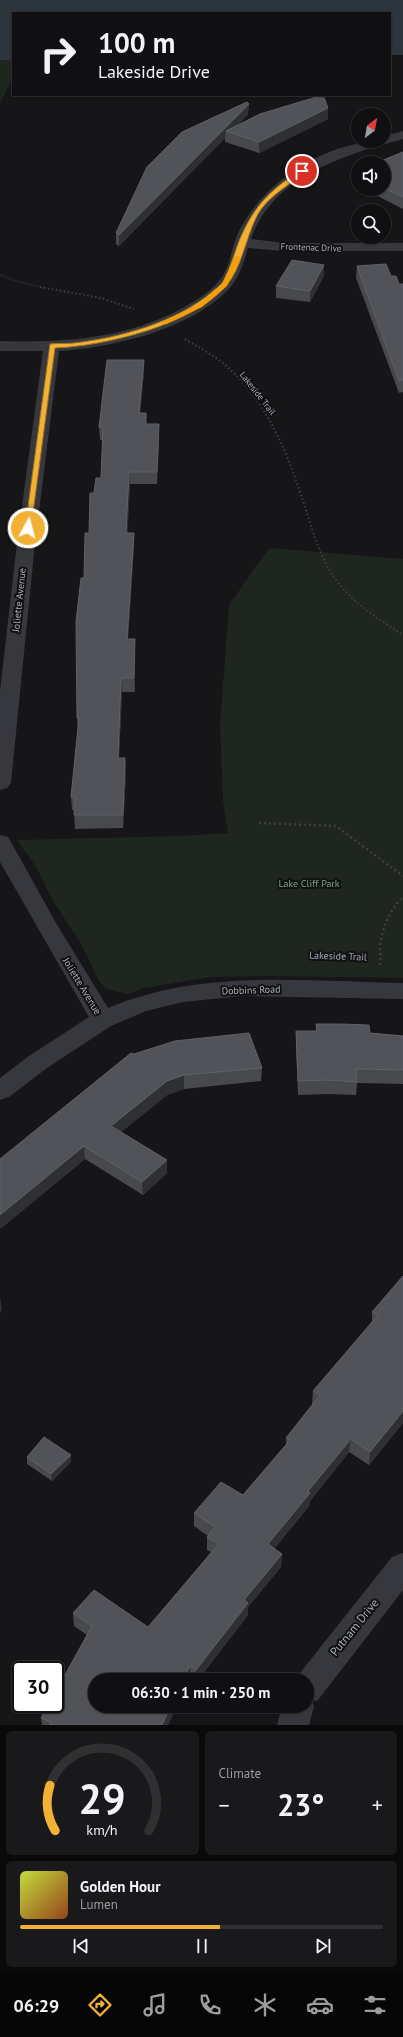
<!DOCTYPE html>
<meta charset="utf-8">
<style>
body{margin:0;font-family:"PT Sans",sans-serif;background:#19191b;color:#f1f3f6;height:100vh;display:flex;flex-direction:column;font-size:15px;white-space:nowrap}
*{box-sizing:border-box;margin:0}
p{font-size:13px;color:#9c9d9f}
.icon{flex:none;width:22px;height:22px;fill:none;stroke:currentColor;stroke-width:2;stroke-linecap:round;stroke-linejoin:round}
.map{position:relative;height:1725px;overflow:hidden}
.drawer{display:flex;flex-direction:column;gap:6px;padding:6px;background:#09090a;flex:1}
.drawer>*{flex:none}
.hud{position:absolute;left:12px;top:12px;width:379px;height:84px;border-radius:0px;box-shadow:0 1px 3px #0004,0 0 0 1px #303032;background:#101012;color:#f1f3f6;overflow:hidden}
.needle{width:26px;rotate:31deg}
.buttons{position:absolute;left:351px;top:108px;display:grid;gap:8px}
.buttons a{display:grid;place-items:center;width:40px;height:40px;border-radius:50%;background:#101012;box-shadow:0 1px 3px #0004,0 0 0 1px #303032;font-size:20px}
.speed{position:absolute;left:12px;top:1661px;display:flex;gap:8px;font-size:20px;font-weight:700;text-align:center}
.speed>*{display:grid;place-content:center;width:52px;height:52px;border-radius:50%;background:#101012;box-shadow:0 1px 3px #0004,0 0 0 1px #303032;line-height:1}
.speed .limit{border:2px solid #111;border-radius:6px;background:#fff;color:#111}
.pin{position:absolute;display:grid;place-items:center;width:34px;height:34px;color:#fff;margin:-17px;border:2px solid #fff;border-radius:50%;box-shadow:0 1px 4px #0007}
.me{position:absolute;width:44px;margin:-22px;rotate:7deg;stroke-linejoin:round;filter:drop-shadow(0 0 3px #0008)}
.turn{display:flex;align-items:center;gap:14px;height:84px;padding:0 20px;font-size:18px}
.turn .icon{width:52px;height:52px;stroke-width:2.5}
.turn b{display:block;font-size:28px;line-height:34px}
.big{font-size:30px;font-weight:600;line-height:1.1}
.drawer .tile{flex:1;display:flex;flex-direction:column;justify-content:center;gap:6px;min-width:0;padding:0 14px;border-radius:6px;background:#19191b}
.drawer .dial{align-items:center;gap:0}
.dial svg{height:104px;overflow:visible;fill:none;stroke:#303032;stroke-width:7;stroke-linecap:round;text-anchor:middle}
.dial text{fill:#f1f3f6;stroke:none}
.song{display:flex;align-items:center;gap:12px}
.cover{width:48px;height:48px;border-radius:6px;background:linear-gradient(135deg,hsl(70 70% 55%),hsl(20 70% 35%))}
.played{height:4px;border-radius:2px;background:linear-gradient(90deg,#f2b134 55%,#303032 55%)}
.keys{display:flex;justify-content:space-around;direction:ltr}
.heat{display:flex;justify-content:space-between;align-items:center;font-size:22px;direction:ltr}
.drawer .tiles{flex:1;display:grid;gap:6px;grid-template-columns:1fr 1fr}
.tile:last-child{grid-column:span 2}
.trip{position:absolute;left:88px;top:1673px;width:226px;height:40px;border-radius:20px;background:#101012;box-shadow:0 1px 3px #0004,0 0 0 1px #303032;font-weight:600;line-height:40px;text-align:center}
.dock{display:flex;height:64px;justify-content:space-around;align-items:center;background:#060607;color:#9c9d9f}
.dock .icon{width:28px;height:28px}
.dock .current{color:#f2b134}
.dock b{font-size:18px;color:#f1f3f6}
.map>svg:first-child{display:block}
.green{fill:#1e261f}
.water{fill:#2c353c}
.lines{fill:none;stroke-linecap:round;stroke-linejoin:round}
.path-far2{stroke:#3d3f44;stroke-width:1.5;stroke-dasharray:1 2;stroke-linecap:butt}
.path-far1{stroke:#3d3f44;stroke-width:2;stroke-dasharray:1.5 2.5;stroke-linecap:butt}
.path{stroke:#3d3f44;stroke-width:2.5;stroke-dasharray:2 3;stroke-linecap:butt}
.street{fill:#37383d;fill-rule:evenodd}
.wall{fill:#47494d}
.shaded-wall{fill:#2f3033}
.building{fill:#525359;stroke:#5f6168}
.route{fill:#f2b134;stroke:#9d7322}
.slow{fill:#f59e0b}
.labels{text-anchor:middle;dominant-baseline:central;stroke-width:4;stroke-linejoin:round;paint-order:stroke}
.far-street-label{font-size:9px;fill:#a8adb8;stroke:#111113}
.street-label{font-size:10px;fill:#a8adb8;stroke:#111113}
.park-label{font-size:10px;fill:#7fa381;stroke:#111113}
.near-street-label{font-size:12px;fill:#a8adb8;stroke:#111113}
</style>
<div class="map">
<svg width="403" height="1725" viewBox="0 0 403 1725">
<rect width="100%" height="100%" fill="#161618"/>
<g class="green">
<path d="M0 60 13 61V78L0 103Z"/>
<path d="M269 548 403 559V978L263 976 209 977 144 988 128 994 106 989 99 981 80 942 53 901 36 867 17 840 180 836 228 833 223 801 220 725 229 605Z"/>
</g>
<path class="water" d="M0 0H403V55H390V13H13V61L0 60Z"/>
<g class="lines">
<path class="path-far2" d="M0 275 16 281 45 288"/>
<g class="path-far1">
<path d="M40 287 101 298 134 309"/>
<path d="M185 339C196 346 208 352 219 360 263 394 285 446 302 498 311 524 317 551 332 574 349 601 377 618 403 635"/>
</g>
<g class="path">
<path d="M259 823 336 826 403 876"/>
<path d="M380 965C381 959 380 952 380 946 382 927 390 910 403 897"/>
</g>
<g class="street">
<path d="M403 131V139C344 155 273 176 251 239L284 243H403V251H284L248 248C244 262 239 278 229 289 191 329 112 348 59 351L35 543 11 783 7 788 0 790V691L17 543 43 351H0V341C61 343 122 339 177 311 192 303 208 294 219 281 231 267 231 247 239 231 265 180 327 141 384 141V136Z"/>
<path d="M0 835 8 837 11 842 56 923 108 1008C201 969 305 981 403 983V999L241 996 183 1002 146 1011 111 1026 47 1068 9 1097 0 1100V1078L29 1056 89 1017 0 862Z"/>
<path d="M403 1553V1590L318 1700 312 1702 314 1706 309 1725H277L282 1706H307V1680H295L296 1678 392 1557Z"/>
</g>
</g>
<g class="wall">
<path d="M249 104 248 114 238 125 328 108V119L259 153 225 142V138L119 246 116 244V233Z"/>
<path d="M403 152V209L364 189H384V163Z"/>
<path d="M358 170V186L353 183V172Z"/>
<path d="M324 265V276L310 302 276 298V286Z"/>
<path d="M357 266 391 276 399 284H403V392L399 393 356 278Z"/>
<path d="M144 372 140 413H146V424H159V436L157 484H130L127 533 134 546 128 639 135 652V692H122L119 758H125L126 772 123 828 75 829 74 810H72L71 797 78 731 77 718 84 578 94 493 101 478 103 440H100L99 427Z"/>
<path d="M316 1024 370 1033 403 1036V1084L357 1083 356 1095 327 1094 298 1095 296 1044V1031H316Z"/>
<path d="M134 1054 262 1068 261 1081 184 1089 167 1095 121 1132 167 1160V1173L143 1195 85 1159 0 1229Z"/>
<path d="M403 1276V1423L369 1465 349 1452 310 1501 309 1506 274 1549 282 1554 281 1567 248 1607V1615L198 1680H192L190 1679 189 1680H95V1706H177L168 1725H42L41 1718 87 1635 74 1626 73 1613 148 1627 211 1552 207 1550V1537L208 1536 194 1526V1513L243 1495 286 1445V1438L313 1405 312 1404 313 1391 372 1323V1312Z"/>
<path d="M71 1455V1462L52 1481 27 1464V1457Z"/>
</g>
<g class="shaded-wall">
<path d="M249 104 248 114 230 133 226 131 225 138 119 246V235Z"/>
<path d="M328 108V119L259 153V142Z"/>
<path d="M324 265V276L310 302V291Z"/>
<path d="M144 360V372L139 425V413Z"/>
<path d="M159 424V436L157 484V472Z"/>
<path d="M129 472 130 484 127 546 126 533Z"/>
<path d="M134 533V546L127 652V639Z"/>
<path d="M135 639V692L134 678Z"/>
<path d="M121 678 122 692 118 772V758Z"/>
<path d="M125 758 126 772 123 828V815Z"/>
<path d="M184 1075V1089L167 1095 112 1139 111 1126 167 1081Z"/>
<path d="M84 1146 85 1159 0 1229V1215Z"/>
<path d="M167 1160V1173L143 1195 142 1182Z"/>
<path d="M0 1296 2 1310 0 1313Z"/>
<path d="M403 1411V1423L369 1465 370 1452Z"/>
<path d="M351 1439 349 1452 310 1501 309 1506 267 1557 268 1544 308 1491Z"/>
<path d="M71 1455V1462L52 1481 51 1474Z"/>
<path d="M282 1554 281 1567 248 1607V1615L198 1680H196V1670L244 1600Z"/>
<path d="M190 1666V1679L189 1680H183Z"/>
<path d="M171 1706H177L168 1725H162Z"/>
</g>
<g class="building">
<path d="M323 95 328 108 259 142 226 131 260 114Z"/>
<path d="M247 102 249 104 119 235 116 233 147 167 182 132Z"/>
<path d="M403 152V197L384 188V163H376Z"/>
<path d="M358 170V174L353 172Z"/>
<path d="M292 260 324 265 310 291 276 286Z"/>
<path d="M386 264 391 276H396L399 284H403V380L399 381 357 266Z"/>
<path d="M107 360H144L139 413H146V424H159L157 472H129L126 533H134L127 639H135L134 678H121L118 758H125L123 815H74L75 797H71L79 718H77L76 622 81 578H84L85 533H89L90 493H94L96 478H101L103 428 99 427Z"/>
<path d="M316 1024H340L369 1025 370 1033 403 1036V1070L356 1069 357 1082 328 1080 298 1081 296 1031H317Z"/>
<path d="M249 1033 262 1068 184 1075 167 1081 111 1126 167 1160 142 1182 84 1146 0 1215V1159L131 1053 134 1054 175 1041Z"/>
<path d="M403 1276V1411L370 1452 351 1439 308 1491 310 1493 268 1544 282 1554 244 1600 248 1603 196 1670 190 1666 183 1680H95V1706H171L162 1725H49L51 1722 41 1718 49 1704H55V1693L92 1626 73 1613 94 1590 148 1627 219 1544 207 1537 215 1527 194 1513 221 1482 243 1495 290 1440 286 1438 320 1395 313 1391 378 1315 372 1312Z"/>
<path d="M44 1437 71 1455 51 1474 27 1457Z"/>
</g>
<path class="route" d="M300 170 305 171C289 187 271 193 258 214 246 236 242 268 226 286 192 325 105 346 55 348L31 528 25 529 50 344C58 343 66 344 74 343 119 338 177 322 212 292 215 289 220 286 223 282 232 266 235 248 243 232 257 202 274 188 300 170Z"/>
<path class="slow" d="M235 256 241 257 227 286 202 307 166 324H162V322L197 305 222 284Z"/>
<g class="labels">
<g class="far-street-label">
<text transform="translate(311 247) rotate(2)">Frontenac Drive</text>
<text transform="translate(258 393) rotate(52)">Lakeside Trail</text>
</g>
<g class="street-label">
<text transform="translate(19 600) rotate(-84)">Joliette Avenue</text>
<text transform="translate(338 956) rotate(2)">Lakeside Trail</text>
<text transform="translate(82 986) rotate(59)">Joliette Avenue</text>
<text transform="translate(251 990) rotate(-2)">Dobbins Road</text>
</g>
<g class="park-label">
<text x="309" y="883">Lake Cliff Park</text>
</g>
<g class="near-street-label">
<text transform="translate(354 1627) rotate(-51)">Putnam Drive</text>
</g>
</g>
</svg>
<div class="buttons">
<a><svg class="needle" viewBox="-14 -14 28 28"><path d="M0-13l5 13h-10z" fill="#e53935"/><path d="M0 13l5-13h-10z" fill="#9c9d9f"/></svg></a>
<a><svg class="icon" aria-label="sound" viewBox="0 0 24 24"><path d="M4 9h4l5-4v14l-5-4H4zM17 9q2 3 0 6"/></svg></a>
<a><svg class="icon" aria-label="search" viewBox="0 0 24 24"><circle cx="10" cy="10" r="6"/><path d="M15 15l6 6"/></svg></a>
</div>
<div class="speed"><div class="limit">30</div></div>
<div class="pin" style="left:302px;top:171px;background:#d93025"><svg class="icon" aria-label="arrive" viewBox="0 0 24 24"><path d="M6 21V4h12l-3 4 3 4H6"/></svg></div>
<svg class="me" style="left:28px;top:528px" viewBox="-20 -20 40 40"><circle r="17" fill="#f2b134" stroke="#fff" stroke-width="3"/><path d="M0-11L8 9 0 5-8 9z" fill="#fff"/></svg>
<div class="trip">06:30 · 1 min · 250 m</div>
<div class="hud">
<div class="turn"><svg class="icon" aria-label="right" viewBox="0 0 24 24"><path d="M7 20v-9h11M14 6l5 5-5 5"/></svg><div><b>100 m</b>Lakeside Drive</div></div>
</div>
</div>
<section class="drawer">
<div class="tiles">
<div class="tile dial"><svg viewBox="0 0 100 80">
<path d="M14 69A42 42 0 1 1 86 69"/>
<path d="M14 69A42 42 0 0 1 10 34" stroke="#f2b134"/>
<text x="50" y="56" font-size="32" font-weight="700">29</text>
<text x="50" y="72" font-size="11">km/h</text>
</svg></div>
<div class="tile"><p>Climate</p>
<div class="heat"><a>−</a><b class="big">23°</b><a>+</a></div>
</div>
<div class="tile">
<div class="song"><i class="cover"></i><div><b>Golden Hour</b><p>Lumen</p></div></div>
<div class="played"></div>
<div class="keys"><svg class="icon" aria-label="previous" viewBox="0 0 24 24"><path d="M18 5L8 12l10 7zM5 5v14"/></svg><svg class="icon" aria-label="pause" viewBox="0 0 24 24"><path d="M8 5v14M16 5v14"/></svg><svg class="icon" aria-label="next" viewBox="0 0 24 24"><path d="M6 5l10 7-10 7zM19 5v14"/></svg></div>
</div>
</div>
</section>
<nav class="dock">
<b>06:29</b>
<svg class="icon current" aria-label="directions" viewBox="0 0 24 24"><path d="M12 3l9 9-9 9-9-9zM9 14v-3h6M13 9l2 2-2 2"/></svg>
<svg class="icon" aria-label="music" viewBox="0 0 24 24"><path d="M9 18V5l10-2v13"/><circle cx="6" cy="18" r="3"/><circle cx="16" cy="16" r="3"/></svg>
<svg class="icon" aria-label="phone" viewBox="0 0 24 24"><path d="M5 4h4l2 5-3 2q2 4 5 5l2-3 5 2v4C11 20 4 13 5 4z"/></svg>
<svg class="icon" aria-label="climate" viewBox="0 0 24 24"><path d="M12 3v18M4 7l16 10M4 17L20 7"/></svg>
<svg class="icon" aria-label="car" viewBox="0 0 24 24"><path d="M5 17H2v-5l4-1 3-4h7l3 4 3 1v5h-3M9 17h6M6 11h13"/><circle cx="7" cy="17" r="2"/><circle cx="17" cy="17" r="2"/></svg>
<svg class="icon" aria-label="filters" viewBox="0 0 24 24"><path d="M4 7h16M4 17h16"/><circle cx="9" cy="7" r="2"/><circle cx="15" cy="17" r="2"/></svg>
</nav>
